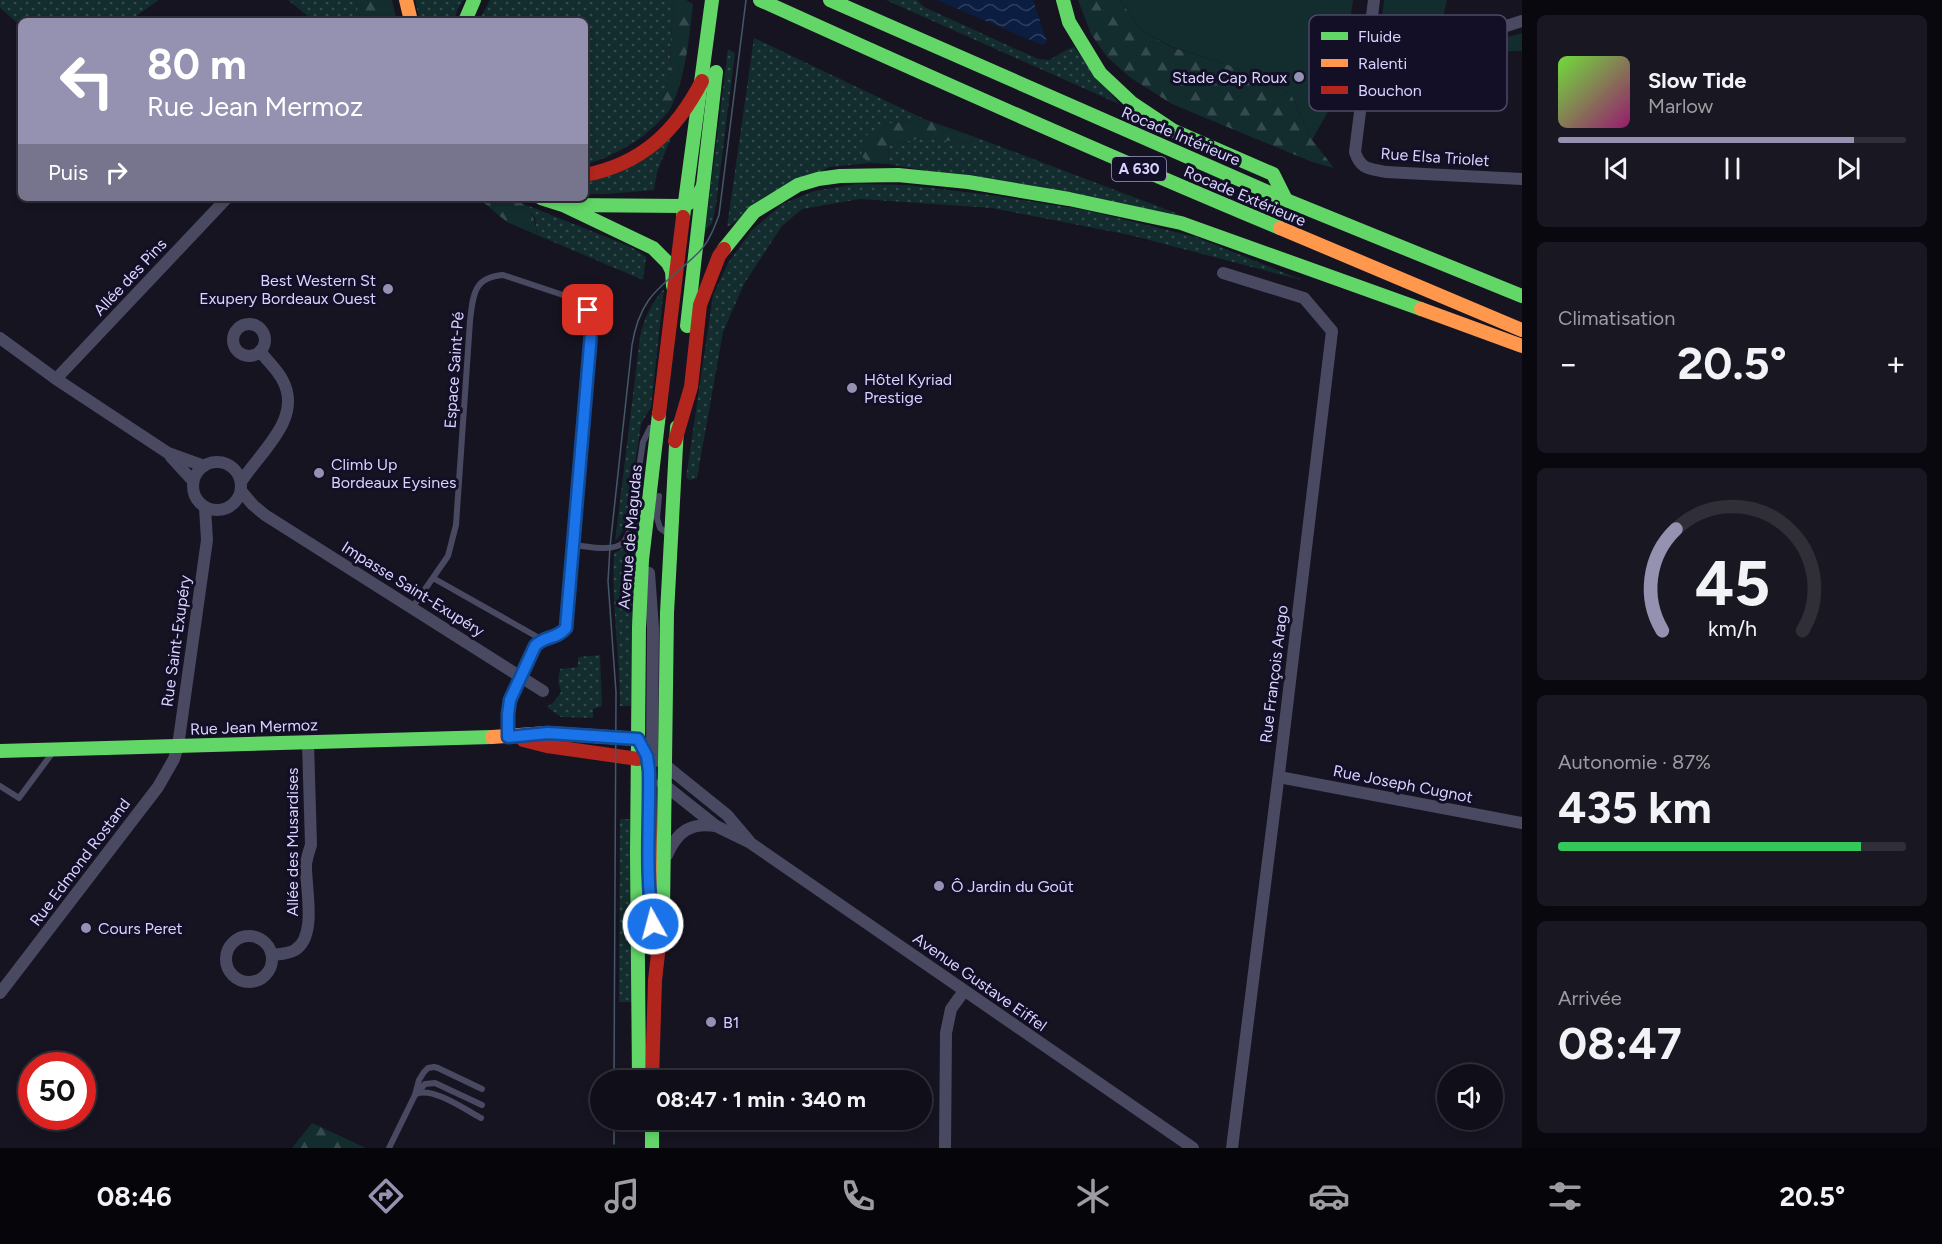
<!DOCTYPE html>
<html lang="fr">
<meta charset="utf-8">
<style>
body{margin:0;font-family:Figtree,sans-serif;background:#191822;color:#f1f3f6;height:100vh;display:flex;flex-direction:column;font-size:22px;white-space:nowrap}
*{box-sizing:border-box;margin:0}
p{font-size:20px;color:#9c9ca2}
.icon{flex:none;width:33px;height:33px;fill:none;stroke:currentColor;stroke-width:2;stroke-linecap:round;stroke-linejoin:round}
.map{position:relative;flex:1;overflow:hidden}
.sheet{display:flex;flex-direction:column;gap:15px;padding:15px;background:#09080e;width:420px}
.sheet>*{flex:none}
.guide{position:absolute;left:18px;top:18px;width:570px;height:183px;border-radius:9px;box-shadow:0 3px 9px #0003,0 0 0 2px #302f38;background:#9591b1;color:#fff;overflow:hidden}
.fabs{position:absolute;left:1437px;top:1064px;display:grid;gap:12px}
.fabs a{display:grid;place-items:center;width:66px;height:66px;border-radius:50%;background:#100f19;box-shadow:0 3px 9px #0003,0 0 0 2px #302f38;font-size:30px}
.speed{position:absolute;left:18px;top:1052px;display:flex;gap:12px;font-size:30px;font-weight:700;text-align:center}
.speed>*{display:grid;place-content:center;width:78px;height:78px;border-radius:50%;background:#100f19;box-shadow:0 3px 9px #0003,0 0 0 2px #302f38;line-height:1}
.speed .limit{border:9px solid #d22;background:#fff;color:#111}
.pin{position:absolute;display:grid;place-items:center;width:51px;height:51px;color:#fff;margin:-26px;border-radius:12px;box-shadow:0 3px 9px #0006}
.me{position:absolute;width:66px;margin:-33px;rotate:353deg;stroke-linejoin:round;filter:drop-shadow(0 0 4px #0008)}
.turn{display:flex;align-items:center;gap:21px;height:126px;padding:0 30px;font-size:27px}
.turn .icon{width:78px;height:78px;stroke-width:2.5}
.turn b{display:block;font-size:42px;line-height:51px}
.then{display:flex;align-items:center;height:57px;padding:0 30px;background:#0003;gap:12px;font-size:22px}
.big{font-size:45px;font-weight:700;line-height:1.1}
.sheet .tile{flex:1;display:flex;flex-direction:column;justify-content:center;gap:9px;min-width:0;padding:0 21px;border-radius:9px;background:#191822}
.sheet .dial{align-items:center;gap:0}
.dial svg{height:156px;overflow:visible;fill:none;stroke:#302f38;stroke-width:7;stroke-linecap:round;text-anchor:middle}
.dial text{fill:#f1f3f6;stroke:none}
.song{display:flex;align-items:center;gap:18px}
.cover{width:72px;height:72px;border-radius:9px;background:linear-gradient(135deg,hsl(100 70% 55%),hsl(320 70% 35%))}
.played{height:6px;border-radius:3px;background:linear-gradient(90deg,#9591b1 85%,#302f38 85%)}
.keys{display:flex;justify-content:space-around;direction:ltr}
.heat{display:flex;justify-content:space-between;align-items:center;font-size:33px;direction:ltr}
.charge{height:9px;border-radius:4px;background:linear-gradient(90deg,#34c759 87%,#302f38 0)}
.trip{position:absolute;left:590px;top:1070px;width:342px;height:60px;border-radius:30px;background:#100f19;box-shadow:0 3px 9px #0003,0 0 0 2px #302f38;font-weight:700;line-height:60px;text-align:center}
.tabs{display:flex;height:96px;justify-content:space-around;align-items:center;background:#06060a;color:#9c9ca2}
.tabs .icon{width:42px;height:42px}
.tabs .current{color:#9591b1}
.tabs b{font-size:27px;color:#f1f3f6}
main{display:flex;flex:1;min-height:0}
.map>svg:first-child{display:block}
.grass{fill:url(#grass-dots)}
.forest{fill:url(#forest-firs)}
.park{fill:#132c2d}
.water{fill:url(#water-waves)}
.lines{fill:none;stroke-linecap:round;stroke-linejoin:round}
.lane{stroke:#4a4962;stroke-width:6}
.street{stroke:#4a4962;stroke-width:12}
.fast{stroke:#63d668;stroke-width:14}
.slow{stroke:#ff974d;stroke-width:14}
.jam{stroke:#b3261e;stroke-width:14}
.tram{stroke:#43596b;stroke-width:1.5}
.route-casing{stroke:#114b97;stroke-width:15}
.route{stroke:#1a73e8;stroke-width:10}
.poi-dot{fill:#9591b1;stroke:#130f26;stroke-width:2}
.labels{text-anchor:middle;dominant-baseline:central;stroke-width:6;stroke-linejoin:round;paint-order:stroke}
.shield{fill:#130f26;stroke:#9e99be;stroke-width:1.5}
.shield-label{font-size:15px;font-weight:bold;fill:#d9d4ff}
.poi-label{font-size:16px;fill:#d9d4ff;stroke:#130f26;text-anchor:start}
.street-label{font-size:16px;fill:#d9d4ff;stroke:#130f26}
.key{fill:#130f26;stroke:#4e4a67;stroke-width:1.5}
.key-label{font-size:16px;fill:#d9d4ff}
</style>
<main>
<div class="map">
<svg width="1522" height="1148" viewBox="0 0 1522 1148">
<defs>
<pattern id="grass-dots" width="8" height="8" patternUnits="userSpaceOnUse" patternTransform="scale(1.5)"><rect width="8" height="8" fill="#132c2d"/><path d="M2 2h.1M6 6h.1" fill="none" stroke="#354a4c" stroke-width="1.8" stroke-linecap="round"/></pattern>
<pattern id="forest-firs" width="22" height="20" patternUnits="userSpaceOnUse" patternTransform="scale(1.5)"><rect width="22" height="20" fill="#132c2d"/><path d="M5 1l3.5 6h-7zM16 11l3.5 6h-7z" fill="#354a4c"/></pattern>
<pattern id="water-waves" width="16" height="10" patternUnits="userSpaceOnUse" patternTransform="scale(1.5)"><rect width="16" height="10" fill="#0b1e41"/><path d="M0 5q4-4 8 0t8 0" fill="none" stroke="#2e3e5e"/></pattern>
</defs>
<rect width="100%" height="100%" fill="#161421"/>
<g class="grass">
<path d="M0 0H159L129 21H21V26L0 8Z"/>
<path d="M288 0H355L361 21H314Z"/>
<path d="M415 0H464L457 10 455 21H420Z"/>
<path d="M490 0H674C673 14 671 28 671 42 670 64 672 82 660 102L671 108C649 137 619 154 585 165V21H479Z"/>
<path d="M886 0H917L924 7 1038 59 1049 60 1066 50 1074 47 1119 104Z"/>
<path d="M754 38 924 119 891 123 861 156 870 163 829 167 727 227Z"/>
<path d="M728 49 735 53 716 205 712 223 705 231Z"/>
<path d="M673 133 657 172 654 190 607 194H585V181Z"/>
<path d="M975 137 1181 215 888 164 889 145 922 138 969 143Z"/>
<path d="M857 184 908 185 998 196 1085 210 1196 237 1302 280 1130 235 992 208 860 199 802 209 782 226 744 284 723 332 697 478 690 480 686 478 713 295 728 263 751 231 782 204 814 191Z"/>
<path d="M524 204 631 247 646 257 643 280 537 235 535 218Z"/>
<path d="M664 289 651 407 641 424 626 526 615 542 640 337C644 319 651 303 664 289Z"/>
<path d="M639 495 641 498 631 706H620C620 655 611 604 614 553 638 544 634 516 639 495Z"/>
<path d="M600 655 602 706 593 709V718L561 717 547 707 554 702 561 692 558 681 560 669 578 667V657Z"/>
<path d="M620 819H630L635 1002H619Z"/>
</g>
<g class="forest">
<path d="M355 0H392L397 21H361Z"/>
<path d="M674 0H686L693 4C689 40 686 75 671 108L660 102C672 82 670 64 671 42 671 28 673 14 674 0Z"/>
<path d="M1078 0H1120L1141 30 1171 47 1229 65 1291 94 1312 140 1334 168 1312 162 1172 104 1131 78 1107 57 1091 34Z"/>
<path d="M924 119 975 137 969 143 922 138 889 145 888 164 870 163 861 156 865 136 891 123Z"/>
<path d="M478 198C510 198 533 194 537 235L507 222Z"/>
<path d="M312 1123 366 1148H292Z"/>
</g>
<g class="park">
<path d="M1120 0H1353L1341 89 1312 140 1291 94 1229 65 1172 47 1141 30Z"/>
<path d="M1384 0H1447L1441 25 1409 27 1381 23Z"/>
<path d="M1522 33V51L1379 54 1378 42C1420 50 1481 46 1522 33Z"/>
</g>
<path class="water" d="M937 0H1033L1047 42 1042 45Z"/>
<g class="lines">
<g class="lane">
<path d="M1364 82 1400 86"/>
<path d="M659 496 657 518 660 528 667 533"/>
<path d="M573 545C587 546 613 553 624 542 626 539 627 536 629 533L643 442 650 428"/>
<path d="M412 608 448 556 456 525 470 321C473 296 473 277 503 275L584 302 590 319 592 333 566 628 560 635 541 639 433 578"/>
<path d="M508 736V714L510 700 535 646 541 639"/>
<path d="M0 786 19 798 53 752"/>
<path d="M418 1092 425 1084 435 1083 482 1105"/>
<path d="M416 1094C432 1086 466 1110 481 1118"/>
<path d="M389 1148 415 1095 419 1080 424 1072 428 1068 434 1067 438 1068 482 1089"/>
</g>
<g class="street">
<path d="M1374 0 1355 152C1361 170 1369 168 1386 172L1522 179"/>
<path d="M1371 31C1387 34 1404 38 1421 38 1455 37 1491 32 1522 21"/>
<path d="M1223 273 1304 298 1332 331 1280 765 1232 1148"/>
<circle cx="249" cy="340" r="16"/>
<path d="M0 338 56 379 168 453 204 466"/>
<path d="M56 379 227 198"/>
<path d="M171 457 193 481"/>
<circle cx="217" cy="486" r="24"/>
<path d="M241 482C259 453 303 419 283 381 278 370 267 361 260 351"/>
<path d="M241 491 253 505 265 515 543 691"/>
<path d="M649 573 653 628 652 752 655 761"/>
<path d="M665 765 727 815 749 841"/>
<path d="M1279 777 1522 823"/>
<path d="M662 783 716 826 749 842 1193 1148"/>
<path d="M667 855C677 832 690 822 716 826"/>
<circle cx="249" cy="959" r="23"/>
<path d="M272 955C280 954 288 954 295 950 318 936 305 886 306 864 307 857 309 851 311 845L308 742"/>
<path d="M0 993 158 787 174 759 178 746 207 540 205 508"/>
<path d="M945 1148 946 1033 951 1009 964 991"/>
</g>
<g class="fast">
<path d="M760 0C932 78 1105 155 1280 228"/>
<path d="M830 0 1286 200 1522 296"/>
<path d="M1063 0 1069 22 1100 73 1132 103 1174 131 1273 174 1286 200"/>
<path d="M465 21 474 0"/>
<path d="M541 198 563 205 653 248 668 263 672 271 673 286"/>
<path d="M567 205 684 206 696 199 703 186"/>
<path d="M683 217 712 0"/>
<path d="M724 249 754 212 798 185 818 179 840 176 898 175 968 182 1069 199 1181 223 1421 309"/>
<path d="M687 326 716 72"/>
<path d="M0 751 492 737"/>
<path d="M663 910 667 613 677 427"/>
<path d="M639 1080 637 854 639 627 642 560 659 414"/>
<path d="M652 1119V1148"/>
</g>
<g class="slow">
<path d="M406 0 411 21"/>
<path d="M1280 228 1522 330"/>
<path d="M1421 309 1522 346"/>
<path d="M492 737 548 733 638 739"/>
<path d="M639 741 647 756 649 771 650 903 657 937"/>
</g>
<g class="jam">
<path d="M585 175C642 164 676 131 702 81"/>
<path d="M659 414 683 217"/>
<path d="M675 441 691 387 700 305 719 256 724 249"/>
<path d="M523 740 547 746 638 759"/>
<path d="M652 1080 655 980 663 910"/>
</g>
<g class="tram">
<path d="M614 1080 616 692 608 581 610 547 632 345C641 291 665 286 699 252 709 242 714 228 719 215L746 0"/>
<path d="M614 1144V1119"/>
</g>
</g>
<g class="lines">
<defs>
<path id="route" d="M588 310 591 333 566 628C556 640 545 635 535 646L510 700 508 714V737L548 733 638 739 647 756 649 771C650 821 645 873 653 924"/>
</defs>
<use href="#route" class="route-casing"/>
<use href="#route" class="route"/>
</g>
<g class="poi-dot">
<circle cx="1299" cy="77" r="6"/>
<circle cx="388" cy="289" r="6"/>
<circle cx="852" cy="388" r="6"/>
<circle cx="319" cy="473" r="6"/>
<circle cx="939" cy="886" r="6"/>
<circle cx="86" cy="928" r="6"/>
<circle cx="711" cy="1022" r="6"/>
</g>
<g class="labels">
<rect class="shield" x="1112" y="157" width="54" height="24" rx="4.5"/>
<g class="shield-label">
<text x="1139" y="169">A 630</text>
</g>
<g class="poi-label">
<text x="1287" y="77" text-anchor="end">Stade Cap Roux</text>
<text x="376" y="280" text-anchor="end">Best Western St<tspan x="376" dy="18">Exupery Bordeaux Ouest</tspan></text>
<text x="864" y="379">Hôtel Kyriad<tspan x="864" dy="18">Prestige</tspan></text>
<text x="331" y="464">Climb Up<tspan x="331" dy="18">Bordeaux Eysines</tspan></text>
<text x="951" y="886">Ô Jardin du Goût</text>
<text x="98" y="928">Cours Peret</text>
<text x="723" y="1022">B1</text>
</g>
<g class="street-label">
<text transform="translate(1181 136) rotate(23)">Rocade Intérieure</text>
<text transform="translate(1435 157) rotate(4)">Rue Elsa Triolet</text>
<text transform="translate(1245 196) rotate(23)">Rocade Extérieure</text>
<text transform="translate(130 277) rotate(-47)">Allée des Pins</text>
<text transform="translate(454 370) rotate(-86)">Espace Saint-Pé</text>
<text transform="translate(630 537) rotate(-85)">Avenue de Magudas</text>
<text transform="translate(413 589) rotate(32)">Impasse Saint-Exupéry</text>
<text transform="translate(176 641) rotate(-82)">Rue Saint-Exupéry</text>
<text transform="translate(1274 674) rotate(-83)">Rue François Arago</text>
<text transform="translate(254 727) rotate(-2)">Rue Jean Mermoz</text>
<text transform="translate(1403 784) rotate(11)">Rue Joseph Cugnot</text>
<text transform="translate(292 842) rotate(-90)">Allée des Musardises</text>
<text transform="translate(80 862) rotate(-53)">Rue Edmond Rostand</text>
<text transform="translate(980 982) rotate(35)">Avenue Gustave Eiffel</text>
</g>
</g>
<rect x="1309" y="15" width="198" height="96" rx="9" class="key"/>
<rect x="1321" y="32" width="27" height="8" fill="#63d668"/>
<rect x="1321" y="59" width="27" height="8" fill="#ff974d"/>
<rect x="1321" y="86" width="27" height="8" fill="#b3261e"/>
<g class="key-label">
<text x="1358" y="42">Fluide</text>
<text x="1358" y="69">Ralenti</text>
<text x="1358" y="96">Bouchon</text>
</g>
</svg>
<div class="fabs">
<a><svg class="icon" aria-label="sound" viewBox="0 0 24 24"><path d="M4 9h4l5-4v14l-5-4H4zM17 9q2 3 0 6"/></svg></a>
</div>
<div class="speed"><div class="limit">50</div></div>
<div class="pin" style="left:588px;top:310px;background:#d93025"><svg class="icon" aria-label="arrive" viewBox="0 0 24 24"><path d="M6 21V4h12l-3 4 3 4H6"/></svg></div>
<svg class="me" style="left:653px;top:924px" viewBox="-20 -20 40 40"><circle r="17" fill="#1a73e8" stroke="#fff" stroke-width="3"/><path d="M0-11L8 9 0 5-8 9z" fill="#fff"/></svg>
<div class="trip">08:47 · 1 min · 340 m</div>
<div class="guide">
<div class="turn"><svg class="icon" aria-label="left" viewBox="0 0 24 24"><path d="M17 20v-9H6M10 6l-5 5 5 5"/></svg><div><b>80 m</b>Rue Jean Mermoz</div></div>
<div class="then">Puis<svg class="icon" aria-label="right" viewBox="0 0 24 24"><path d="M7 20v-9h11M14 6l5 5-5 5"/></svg></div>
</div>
</div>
<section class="sheet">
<div class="tile">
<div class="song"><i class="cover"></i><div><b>Slow Tide</b><p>Marlow</p></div></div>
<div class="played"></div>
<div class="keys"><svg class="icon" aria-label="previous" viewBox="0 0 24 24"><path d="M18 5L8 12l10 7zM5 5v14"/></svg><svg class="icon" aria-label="pause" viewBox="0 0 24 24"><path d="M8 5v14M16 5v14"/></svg><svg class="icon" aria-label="next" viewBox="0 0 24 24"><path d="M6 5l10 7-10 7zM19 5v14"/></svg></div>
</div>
<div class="tile"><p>Climatisation</p>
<div class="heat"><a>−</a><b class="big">20.5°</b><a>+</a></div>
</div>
<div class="tile dial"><svg viewBox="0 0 100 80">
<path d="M14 69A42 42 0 1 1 86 69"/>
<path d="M14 69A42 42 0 0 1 21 17" stroke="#9591b1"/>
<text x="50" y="56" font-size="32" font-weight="700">45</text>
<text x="50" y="72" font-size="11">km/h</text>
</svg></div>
<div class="tile"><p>Autonomie · 87%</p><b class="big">435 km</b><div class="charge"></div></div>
<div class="tile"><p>Arrivée</p><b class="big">08:47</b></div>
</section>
</main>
<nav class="tabs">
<b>08:46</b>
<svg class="icon current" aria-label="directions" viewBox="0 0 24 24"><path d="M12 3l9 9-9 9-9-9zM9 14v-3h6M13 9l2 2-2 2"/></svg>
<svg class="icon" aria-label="music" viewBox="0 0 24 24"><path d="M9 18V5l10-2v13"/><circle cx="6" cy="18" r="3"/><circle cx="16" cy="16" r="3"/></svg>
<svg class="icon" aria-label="phone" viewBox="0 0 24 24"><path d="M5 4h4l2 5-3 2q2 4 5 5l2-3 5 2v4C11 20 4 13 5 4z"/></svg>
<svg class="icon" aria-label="climate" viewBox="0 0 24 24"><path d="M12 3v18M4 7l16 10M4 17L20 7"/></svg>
<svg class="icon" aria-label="car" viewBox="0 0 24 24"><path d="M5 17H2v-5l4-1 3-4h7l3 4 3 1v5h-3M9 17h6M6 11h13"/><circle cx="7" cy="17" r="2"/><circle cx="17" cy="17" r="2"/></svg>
<svg class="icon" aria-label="filters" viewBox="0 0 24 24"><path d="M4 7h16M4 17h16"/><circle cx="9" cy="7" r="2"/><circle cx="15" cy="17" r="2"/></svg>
<b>20.5°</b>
</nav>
